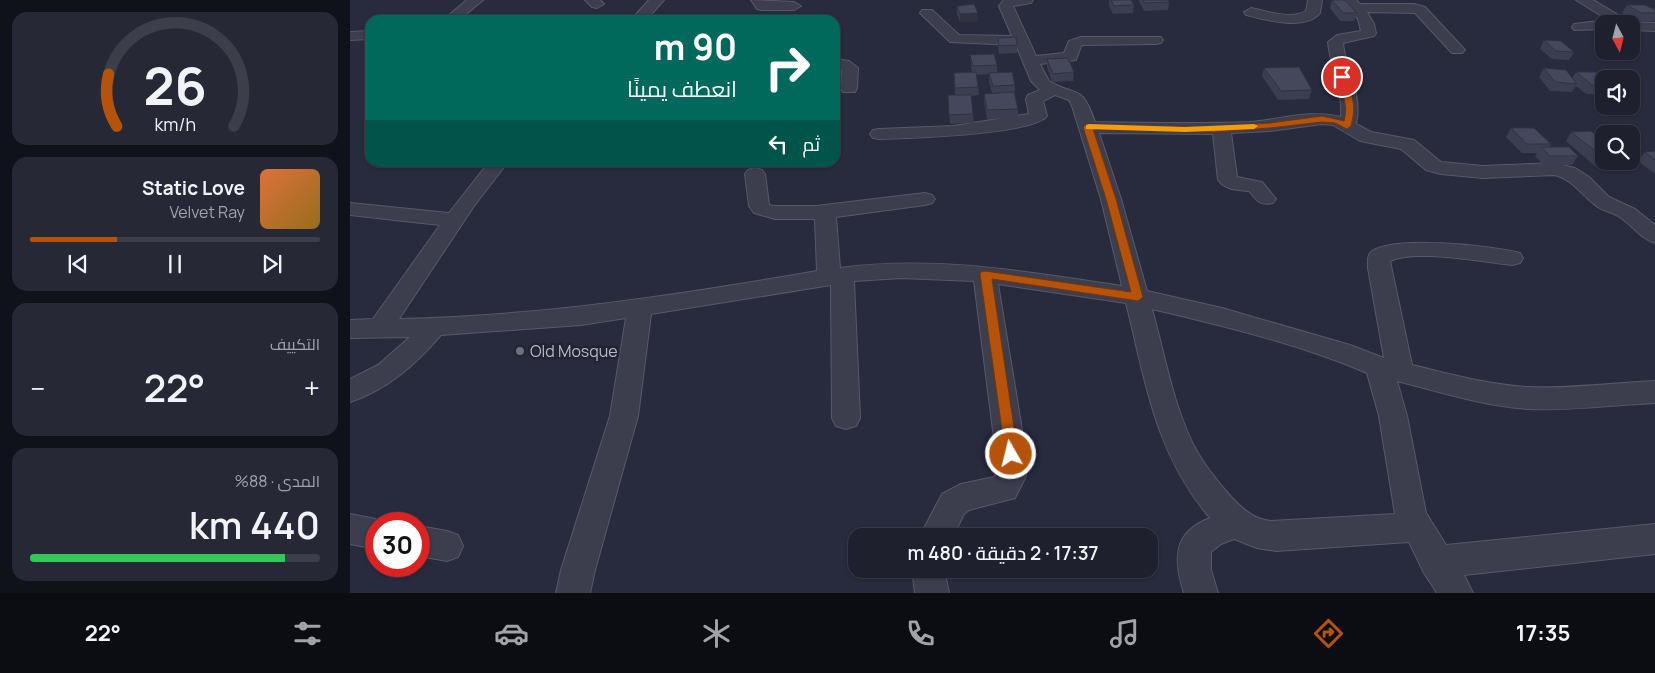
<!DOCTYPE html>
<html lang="ar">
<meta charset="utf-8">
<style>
body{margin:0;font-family:Manrope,Cairo,sans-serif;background:#262836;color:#f1f3f6;direction:rtl;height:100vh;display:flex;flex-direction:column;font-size:19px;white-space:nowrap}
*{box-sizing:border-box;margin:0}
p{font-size:16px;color:#a1a3aa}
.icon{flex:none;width:28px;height:28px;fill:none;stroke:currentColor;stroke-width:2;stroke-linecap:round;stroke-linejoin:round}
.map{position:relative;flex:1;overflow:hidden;direction:ltr}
.sheet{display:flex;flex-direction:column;gap:12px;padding:12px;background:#101219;width:350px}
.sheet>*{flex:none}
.hud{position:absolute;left:15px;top:15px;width:475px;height:152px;border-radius:15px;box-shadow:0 1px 4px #0004,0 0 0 1px #3c3e4a;direction:rtl;background:#00695c;color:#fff;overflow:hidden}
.needle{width:32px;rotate:173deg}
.buttons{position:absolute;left:1245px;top:15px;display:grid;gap:10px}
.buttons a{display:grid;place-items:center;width:45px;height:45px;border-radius:10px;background:#1e202e;box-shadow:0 1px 4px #0004,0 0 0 1px #3c3e4a;font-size:25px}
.speed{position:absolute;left:15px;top:512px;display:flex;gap:10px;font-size:25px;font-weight:700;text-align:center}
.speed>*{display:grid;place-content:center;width:65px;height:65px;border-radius:50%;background:#1e202e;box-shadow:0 1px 4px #0004,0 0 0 1px #3c3e4a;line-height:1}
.speed .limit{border:8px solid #d22;background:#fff;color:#111}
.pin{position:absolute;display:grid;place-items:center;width:42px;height:42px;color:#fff;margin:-21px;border:2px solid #fff;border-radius:50%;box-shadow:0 1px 5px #0007}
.me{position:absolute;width:55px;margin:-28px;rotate:352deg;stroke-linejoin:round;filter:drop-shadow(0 0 4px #0008)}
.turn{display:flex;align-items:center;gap:18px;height:105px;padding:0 20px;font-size:22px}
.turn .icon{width:65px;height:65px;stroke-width:2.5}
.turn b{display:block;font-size:35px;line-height:42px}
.then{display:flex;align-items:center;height:48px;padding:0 20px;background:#0003;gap:10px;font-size:19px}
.big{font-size:38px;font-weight:600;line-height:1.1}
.sheet .tile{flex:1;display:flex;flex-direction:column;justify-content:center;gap:8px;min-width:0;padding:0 18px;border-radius:15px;background:#262836}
.sheet .dial{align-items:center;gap:0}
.dial svg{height:130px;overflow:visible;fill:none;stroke:#3c3e4a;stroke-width:7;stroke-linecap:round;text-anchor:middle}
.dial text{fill:#f1f3f6;stroke:none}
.song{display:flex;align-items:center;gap:15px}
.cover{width:60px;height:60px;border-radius:8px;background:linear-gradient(135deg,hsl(20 70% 55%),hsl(40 70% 35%))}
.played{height:5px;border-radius:2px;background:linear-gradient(90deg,#b45309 30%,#3c3e4a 30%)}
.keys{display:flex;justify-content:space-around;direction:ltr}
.heat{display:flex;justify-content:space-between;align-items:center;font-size:28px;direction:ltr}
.charge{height:8px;border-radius:4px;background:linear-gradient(90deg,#34c759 88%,#3c3e4a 0)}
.trip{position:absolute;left:498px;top:528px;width:310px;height:50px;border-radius:15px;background:#1e202e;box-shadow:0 1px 4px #0004,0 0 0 1px #3c3e4a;font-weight:600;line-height:50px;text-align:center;direction:rtl}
.tabs{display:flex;height:80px;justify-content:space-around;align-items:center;background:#0c0d12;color:#a1a3aa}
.tabs .icon{width:35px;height:35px}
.tabs .selected{color:#b45309}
.tabs b{font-size:22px;color:#f1f3f6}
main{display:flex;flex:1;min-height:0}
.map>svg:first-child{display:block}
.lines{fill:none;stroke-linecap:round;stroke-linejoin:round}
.minor-casing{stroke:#575968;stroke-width:2}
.minor{fill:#3c3e4e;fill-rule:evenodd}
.wall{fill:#3b3e50}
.shaded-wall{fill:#303241}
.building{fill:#45485d;stroke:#303241}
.route{fill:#b45309;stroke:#753606}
.slow{fill:#f59e0b}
.worship-dot{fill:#6b7280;stroke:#212333;stroke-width:2}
.labels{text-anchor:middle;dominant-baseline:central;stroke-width:5;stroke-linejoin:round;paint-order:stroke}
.poi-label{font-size:16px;fill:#b8bac8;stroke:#212333;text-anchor:start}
</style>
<main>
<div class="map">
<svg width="1305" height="593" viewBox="0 0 1305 593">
<rect width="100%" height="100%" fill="#282b3e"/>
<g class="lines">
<defs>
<g id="minor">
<path d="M117 0H133L109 20H93Z"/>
<path d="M235 0H250L254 4 247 8 242 7Z"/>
<path d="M299 0H314L296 20H281Z"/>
<path d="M401 0 444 2 451 6 444 10H412L407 9Z"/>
<path d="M654 0H683L681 3 663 6 686 56 714 53 719 41 731 37H811L813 40 811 43 806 44 733 45 731 46 726 60 690 64 699 81C727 98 731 82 745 122 796 123 848 124 899 122 928 120 962 109 991 117 993 91 980 67 978 42L987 35 1011 31 1008 19 992 0H1006L1010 4H1064L1075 7 1115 50 1112 53H1102L1065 13 1017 12 1024 24 1026 33 1024 36 993 43C996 71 1013 96 1006 124L1021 132 1064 140 1091 162 1133 166 1204 163 1225 168 1239 177 1259 197 1285 209 1305 225V243C1291 239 1283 226 1271 218 1263 212 1251 211 1244 204 1230 193 1222 179 1204 175L1133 178 1091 174 1076 170 1051 149 1010 141 983 125 972 124 920 131 881 133 887 177 912 182 926 199 923 203C910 206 907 201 899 191 888 190 875 190 868 180L863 134 749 133 771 199 797 291 872 308 1000 345 1034 358 1018 268C1018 263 1017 257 1020 253 1038 234 1145 246 1170 253L1173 258 1170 263 1162 265C1133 262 1065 249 1040 261L1062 365C1100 374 1139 385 1178 387 1221 389 1263 383 1305 381V403C1263 405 1221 411 1178 409 1134 406 1090 392 1047 381L1057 416 1076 513 1096 545 1305 524V554L1114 575 1123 593H1087L1074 573 1059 542 926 551 907 548 884 539 871 544 861 552V570L868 593H834C823 559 823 532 860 518 805 453 796 383 776 303L648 284 676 454V476L665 498 619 510 614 514 603 536H570L592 494 611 484 644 477 646 474V454L624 281 551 278 504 281 510 418 506 426 496 429 486 426 482 418 481 285 301 314 288 416 245 570 240 593H206L211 570 260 416 276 318 231 325 91 335C65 365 38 389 0 402V379L28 365 60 337 0 338V320L23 319 90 225 0 215V203L99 213 139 162H158L124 206 49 319C190 316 329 295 467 271L465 219H425L404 213 399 206 395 174 398 170 405 168 412 170 415 174 419 205 425 206H466L575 193 582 195 585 199 582 203 575 205 486 217 490 268C585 255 678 272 772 286L751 199 722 106 719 100 705 95 693 101 697 116C683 135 557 138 529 139L523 138 520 134 523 130 529 129 604 126 679 114 676 99 678 95 690 90 681 81 666 45 600 42 570 13 572 10H582L609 35 662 36 649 6ZM802 309C874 326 949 344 1017 373L1029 416 1045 514 921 521C901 519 888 505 875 490 863 475 849 458 841 440 822 399 814 352 802 309Z"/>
<path d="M958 0H972L970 13C956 31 915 20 896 15L894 12 901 8C917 11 941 20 956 11Z"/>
<path d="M1226 0H1243L1280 22 1305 23V31L1281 30V24H1254V29L1224 30 1222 27 1224 24 1258 20Z"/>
<path d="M20 31V39L0 40V32Z"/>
<path d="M485 59 499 61 508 68 507 88 505 92H493L491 88 492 70 485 69Z"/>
<path d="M0 514 26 519 37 523 26 524V549L0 544Z"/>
<path d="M69 526 97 531 108 535 113 546 108 557 97 561 69 556Z"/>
<path d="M562 569H594L599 593H565Z"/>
</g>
</defs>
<use href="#minor" class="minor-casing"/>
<use href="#minor" class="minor"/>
</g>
<g class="wall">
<path d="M759 0H781L784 5 783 13 763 14 759 6Z"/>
<path d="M789 0H818L819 2 818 10 794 11 789 1Z"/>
<path d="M982 0 1007 13 1004 21H990L980 8Z"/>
<path d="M1277 5 1305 10V19L1304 21H1286L1272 13Z"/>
<path d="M607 6 628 21 610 22 607 14Z"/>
<path d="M1257 19H1276L1290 27 1285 35H1281V24H1254Z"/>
<path d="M648 38 667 45V53L649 54 648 46Z"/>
<path d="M1194 40 1224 52 1219 60 1202 59 1190 49Z"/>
<path d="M620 55 647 65V73L665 85V94H664L668 109V118L637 119 634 102V94L642 93 639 82V74L627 75 629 95 621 96 624 123 600 124 598 95H605L604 73 622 72 621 64Z"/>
<path d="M697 59 724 72 723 81 702 82 697 67Z"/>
<path d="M914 68 962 90 959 99 928 100 912 76Z"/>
<path d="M1194 68 1222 78 1226 72 1254 79V94H1236L1226 86 1222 92 1200 91 1189 77Z"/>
<path d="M1161 128 1201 144 1200 147 1228 156 1222 165H1194L1185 156 1187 153H1172L1156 137Z"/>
<path d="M1221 132 1254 141V161H1270L1267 166 1246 167 1216 141Z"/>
<path d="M1305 151V174L1288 161 1295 152Z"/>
</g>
<path class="shaded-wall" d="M628 13V21L610 22V14Z"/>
<g class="building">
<path d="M761 0H781L784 5 764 6Z"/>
<path d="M793 0H818L819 2 795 3Z"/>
<path d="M982 0H995L1007 13H993Z"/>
<path d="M624 4 628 13 610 14 607 6Z"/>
<path d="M1277 5H1295L1305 10V13H1291Z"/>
<path d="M1257 19H1276L1290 27H1281V24H1265Z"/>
<path d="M666 37 667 45 649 46 648 38Z"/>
<path d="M1194 40 1211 41 1224 52 1206 51Z"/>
<path d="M644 54 647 65 623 66 620 55Z"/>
<path d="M718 58 724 72 703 74 697 59Z"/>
<path d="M949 67 962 90 931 91 914 68Z"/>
<path d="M1194 68 1216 70 1227 84 1205 82Z"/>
<path d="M626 72 628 87 605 88 604 73Z"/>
<path d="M662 72 665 85 643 86 639 73Z"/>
<path d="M1226 72H1245L1254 79V85H1242Z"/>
<path d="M664 92 668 109 637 110 634 94Z"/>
<path d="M598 95H621L623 114 599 115Z"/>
<path d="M1161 128H1184L1201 144H1177Z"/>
<path d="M1241 131 1254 141V157H1253L1221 132Z"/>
<path d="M1191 147H1219L1228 156H1200Z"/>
<path d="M1305 151V160L1295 152Z"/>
</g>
<path class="route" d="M990 75 996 77C1002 96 1007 106 1001 126L997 129 985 123 972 122 920 128 864 132 743 129 766 199 793 297 788 301 642 279 668 454 666 458 661 460 656 458 630 274 631 272 635 271 781 292 756 199 733 127 735 125 864 127 920 123 972 116 994 121C1000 102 988 91 990 75Z"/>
<path class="slow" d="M739 124 835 127 904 124 908 126 904 129 835 132 736 129V125Z"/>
<circle class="worship-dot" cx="170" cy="351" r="5"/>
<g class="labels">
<g class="poi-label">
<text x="180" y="351">Old Mosque</text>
</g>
</g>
</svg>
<div class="buttons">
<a><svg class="needle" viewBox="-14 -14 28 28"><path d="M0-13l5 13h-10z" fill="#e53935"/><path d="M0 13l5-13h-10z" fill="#a1a3aa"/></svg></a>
<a><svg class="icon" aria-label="sound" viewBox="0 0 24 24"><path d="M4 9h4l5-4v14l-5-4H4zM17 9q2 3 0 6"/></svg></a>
<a><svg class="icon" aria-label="search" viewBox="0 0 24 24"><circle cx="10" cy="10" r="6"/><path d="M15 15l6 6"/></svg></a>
</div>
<div class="speed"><div class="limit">30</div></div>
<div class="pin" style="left:992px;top:77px;background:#d93025"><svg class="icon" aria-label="arrive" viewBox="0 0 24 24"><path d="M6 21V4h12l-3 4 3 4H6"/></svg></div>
<svg class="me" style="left:661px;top:454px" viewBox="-20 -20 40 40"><circle r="17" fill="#b45309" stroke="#fff" stroke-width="3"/><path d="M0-11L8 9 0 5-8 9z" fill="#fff"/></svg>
<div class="trip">17:37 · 2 دقيقة · 480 m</div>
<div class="hud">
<div class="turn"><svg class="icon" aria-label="right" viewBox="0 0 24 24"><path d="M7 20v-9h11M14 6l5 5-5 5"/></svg><div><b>90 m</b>انعطف يمينًا</div></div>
<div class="then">ثم<svg class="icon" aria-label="left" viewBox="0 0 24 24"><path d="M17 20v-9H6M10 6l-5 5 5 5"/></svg></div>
</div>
</div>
<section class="sheet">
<div class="tile dial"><svg viewBox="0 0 100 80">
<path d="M14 69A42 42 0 1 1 86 69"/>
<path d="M14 69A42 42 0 0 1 9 37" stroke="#b45309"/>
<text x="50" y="56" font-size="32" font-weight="700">26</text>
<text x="50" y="72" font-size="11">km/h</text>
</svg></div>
<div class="tile">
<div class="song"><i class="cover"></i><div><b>Static Love</b><p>Velvet Ray</p></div></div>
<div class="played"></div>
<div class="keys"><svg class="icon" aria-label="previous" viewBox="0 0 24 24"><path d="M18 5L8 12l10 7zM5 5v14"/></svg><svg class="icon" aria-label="pause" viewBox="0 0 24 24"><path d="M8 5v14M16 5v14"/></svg><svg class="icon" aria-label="next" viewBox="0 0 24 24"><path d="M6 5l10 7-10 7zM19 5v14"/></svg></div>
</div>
<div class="tile"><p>التكييف</p>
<div class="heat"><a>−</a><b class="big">22°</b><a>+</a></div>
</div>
<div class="tile"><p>المدى · 88%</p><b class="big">440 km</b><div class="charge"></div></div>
</section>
</main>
<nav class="tabs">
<b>17:35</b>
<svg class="icon selected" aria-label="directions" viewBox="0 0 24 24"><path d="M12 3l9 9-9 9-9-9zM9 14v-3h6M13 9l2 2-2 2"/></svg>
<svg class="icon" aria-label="music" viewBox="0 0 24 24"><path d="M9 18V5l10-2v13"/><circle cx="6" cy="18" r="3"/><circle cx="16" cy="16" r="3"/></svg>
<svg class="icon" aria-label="phone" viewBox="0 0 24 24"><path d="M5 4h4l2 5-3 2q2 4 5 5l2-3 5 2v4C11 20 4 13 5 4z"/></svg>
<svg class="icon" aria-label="climate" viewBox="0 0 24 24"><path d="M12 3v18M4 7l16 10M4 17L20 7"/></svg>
<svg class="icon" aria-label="car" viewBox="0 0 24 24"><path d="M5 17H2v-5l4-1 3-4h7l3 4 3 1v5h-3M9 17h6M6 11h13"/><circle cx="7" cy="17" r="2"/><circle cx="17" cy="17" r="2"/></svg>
<svg class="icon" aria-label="filters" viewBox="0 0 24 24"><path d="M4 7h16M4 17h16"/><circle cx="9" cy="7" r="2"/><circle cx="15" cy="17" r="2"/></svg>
<b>22°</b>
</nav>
